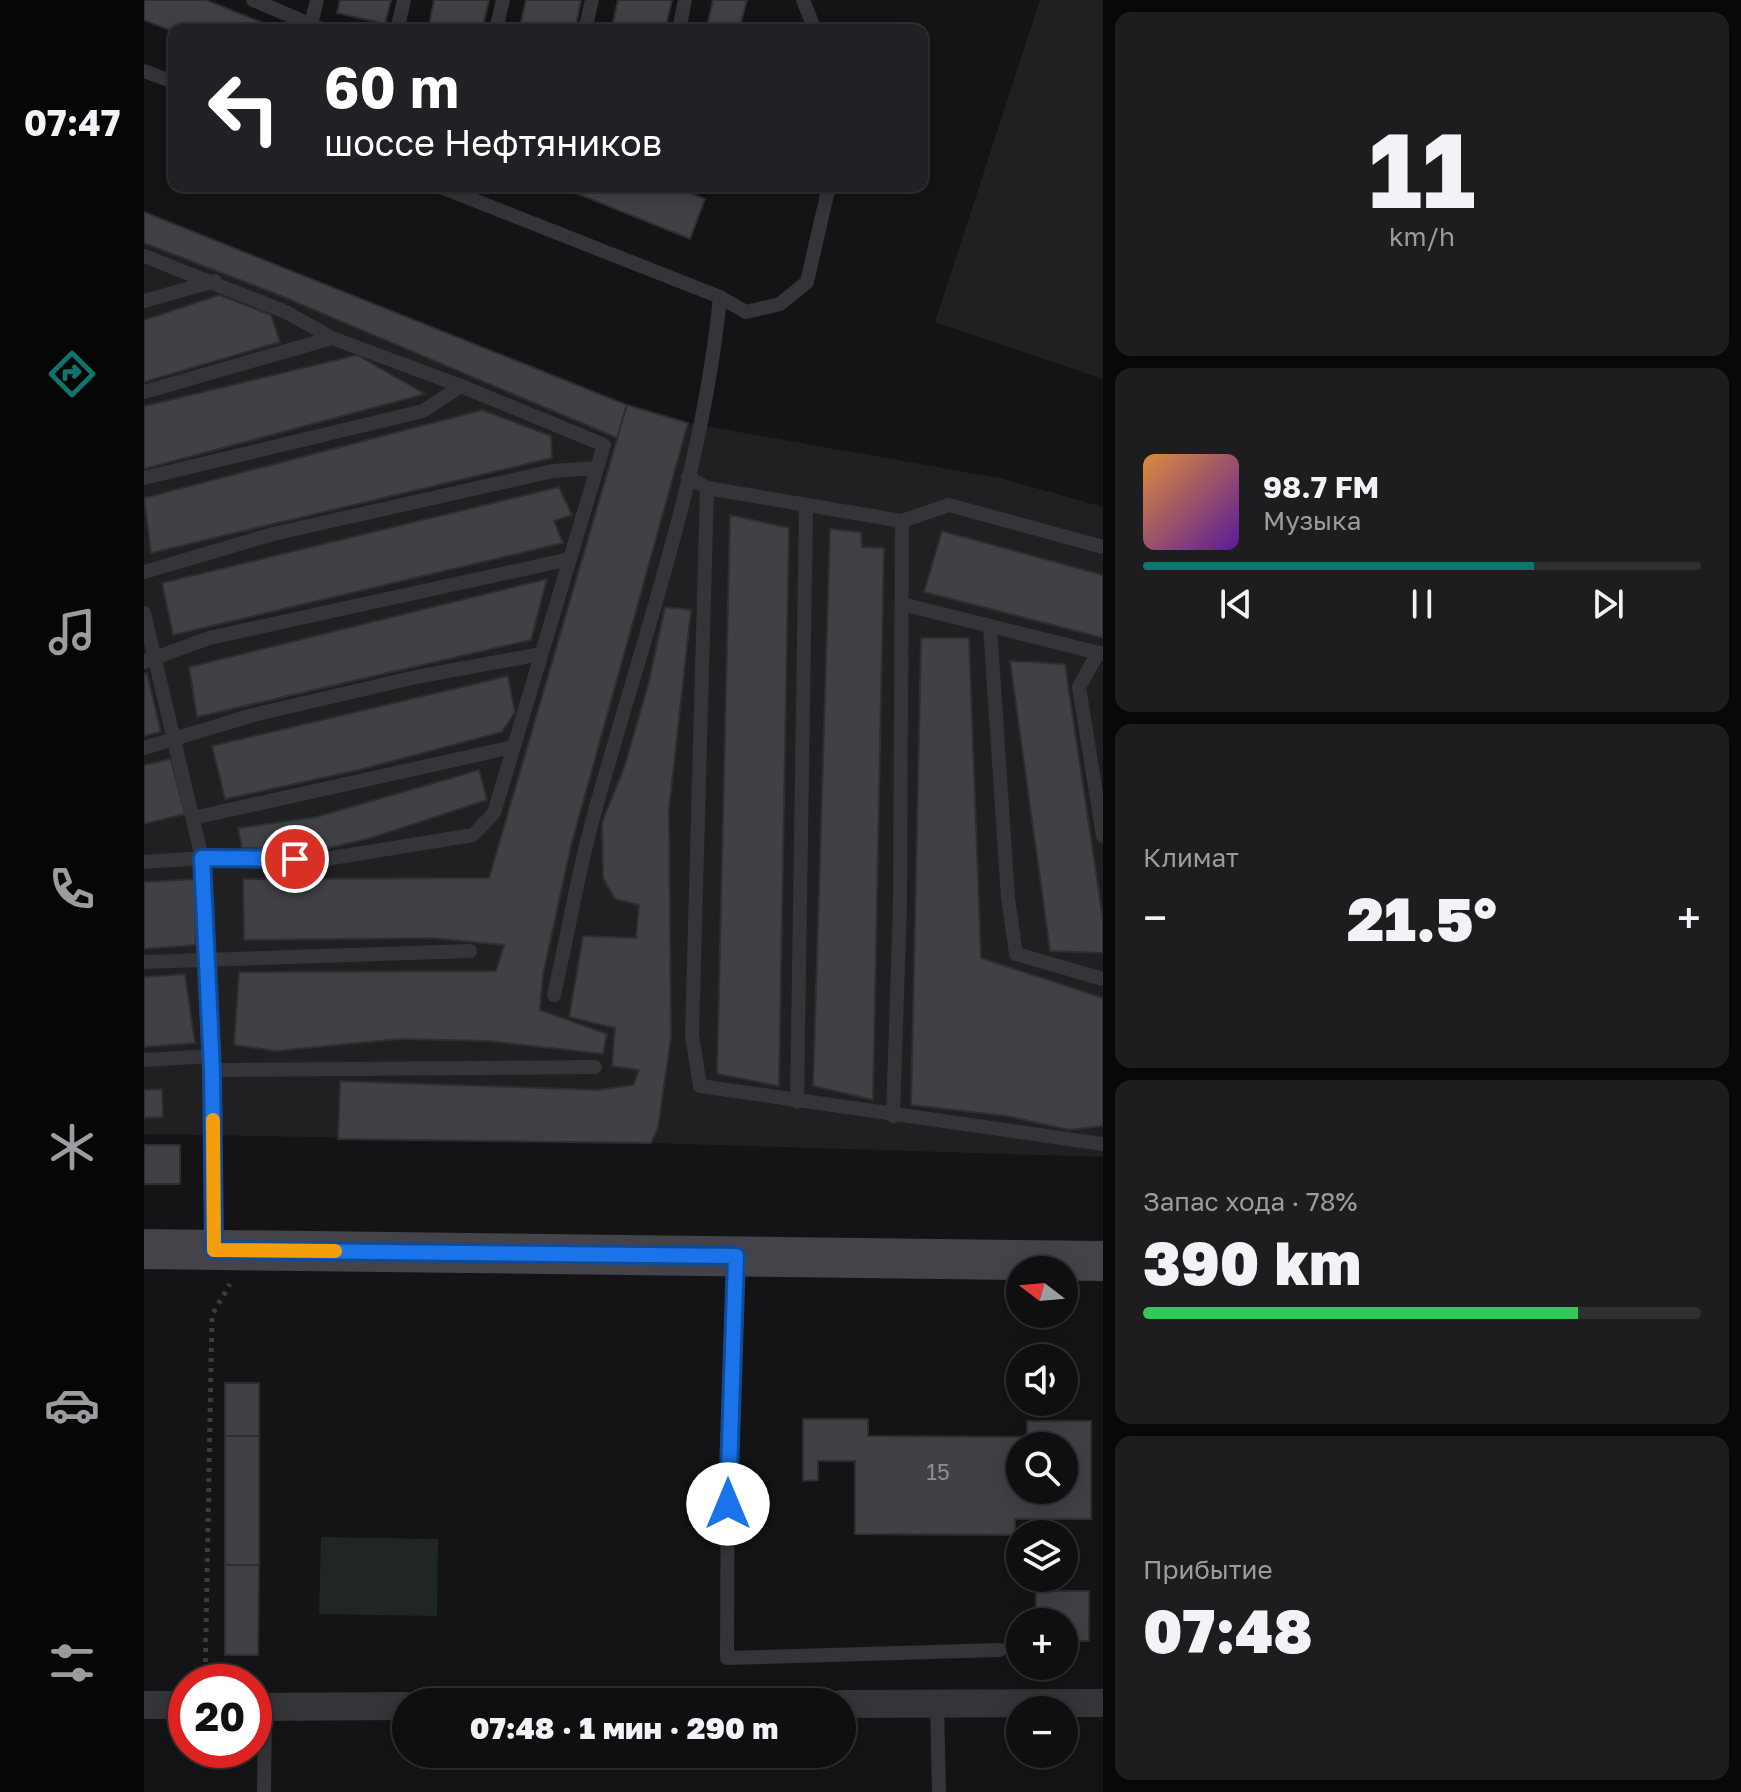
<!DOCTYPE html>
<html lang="ru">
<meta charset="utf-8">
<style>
body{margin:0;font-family:"Golos Text",sans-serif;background:#1d1c1e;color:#f1f3f6;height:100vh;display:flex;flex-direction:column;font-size:30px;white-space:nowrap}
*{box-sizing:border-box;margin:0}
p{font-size:26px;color:#9b9c9f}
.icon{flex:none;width:44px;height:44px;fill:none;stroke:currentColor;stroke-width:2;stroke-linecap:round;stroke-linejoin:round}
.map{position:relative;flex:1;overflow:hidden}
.details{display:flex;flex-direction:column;gap:12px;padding:12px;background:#080809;width:638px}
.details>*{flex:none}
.guide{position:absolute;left:24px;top:24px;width:760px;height:168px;border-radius:16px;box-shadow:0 4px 20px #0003,0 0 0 2px #2f2e30;background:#202124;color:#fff;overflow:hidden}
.needle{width:52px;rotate:286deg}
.tools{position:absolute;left:862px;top:1256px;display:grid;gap:16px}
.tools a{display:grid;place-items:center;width:72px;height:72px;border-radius:50%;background:#0f0e10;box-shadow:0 4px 20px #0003,0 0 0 2px #2f2e30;font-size:40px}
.speed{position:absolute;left:24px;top:1664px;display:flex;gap:16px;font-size:40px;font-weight:700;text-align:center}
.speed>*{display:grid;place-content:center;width:104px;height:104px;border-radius:50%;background:#0f0e10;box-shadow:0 4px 20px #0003,0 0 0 2px #2f2e30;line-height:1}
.speed .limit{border:12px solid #d22;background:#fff;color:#111}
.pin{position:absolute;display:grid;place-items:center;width:68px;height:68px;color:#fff;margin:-34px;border:4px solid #fff;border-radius:50%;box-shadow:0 2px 8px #0007}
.me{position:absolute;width:88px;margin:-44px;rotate:0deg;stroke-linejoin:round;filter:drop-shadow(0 0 6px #0008)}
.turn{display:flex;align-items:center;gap:28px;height:168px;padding:0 24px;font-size:36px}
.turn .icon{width:104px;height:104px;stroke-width:2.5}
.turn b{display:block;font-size:56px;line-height:68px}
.big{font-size:60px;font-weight:800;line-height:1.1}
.details .widget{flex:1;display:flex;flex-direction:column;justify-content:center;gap:12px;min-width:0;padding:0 28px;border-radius:16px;background:#1d1c1e}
.details .dial{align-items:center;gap:0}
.dial b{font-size:104px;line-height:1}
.song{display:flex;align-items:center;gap:24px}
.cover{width:96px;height:96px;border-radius:12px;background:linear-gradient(135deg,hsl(30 70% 55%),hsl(270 70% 35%))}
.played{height:8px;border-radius:4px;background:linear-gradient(90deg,#0f766e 70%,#2f2e30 70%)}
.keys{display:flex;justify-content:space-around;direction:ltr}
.heat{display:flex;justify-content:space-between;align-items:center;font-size:44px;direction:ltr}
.charge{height:12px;border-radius:6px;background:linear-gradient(90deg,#34c759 78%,#2f2e30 0)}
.trip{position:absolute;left:248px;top:1688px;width:464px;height:80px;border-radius:40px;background:#0f0e10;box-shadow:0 4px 20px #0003,0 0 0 2px #2f2e30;font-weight:800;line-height:80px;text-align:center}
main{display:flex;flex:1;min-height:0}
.tabs{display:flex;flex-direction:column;width:144px;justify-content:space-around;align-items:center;background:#060606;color:#9b9c9f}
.tabs .icon{width:56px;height:56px}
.tabs .selected{color:#0f766e}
.tabs b{font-size:36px;color:#f1f3f6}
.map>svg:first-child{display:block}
.built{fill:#202022}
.green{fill:#202722}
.building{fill:#404145;stroke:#2e2e31;stroke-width:2;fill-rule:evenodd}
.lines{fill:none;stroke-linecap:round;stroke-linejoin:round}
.path{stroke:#3b3b40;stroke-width:5;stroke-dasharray:4 6;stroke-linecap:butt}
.service{stroke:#353539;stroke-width:14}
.minor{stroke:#353539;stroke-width:28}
.secondary{stroke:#434349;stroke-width:40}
.route-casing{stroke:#114b97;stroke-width:20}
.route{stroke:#1a73e8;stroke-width:14}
.slow{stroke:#f59e0b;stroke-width:14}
.labels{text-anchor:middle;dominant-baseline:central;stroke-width:8;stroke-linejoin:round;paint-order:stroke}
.number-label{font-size:22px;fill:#8c8e98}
</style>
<main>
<nav class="tabs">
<b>07:47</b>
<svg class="icon selected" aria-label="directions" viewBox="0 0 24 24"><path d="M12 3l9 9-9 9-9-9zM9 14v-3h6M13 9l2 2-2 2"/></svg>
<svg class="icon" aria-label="music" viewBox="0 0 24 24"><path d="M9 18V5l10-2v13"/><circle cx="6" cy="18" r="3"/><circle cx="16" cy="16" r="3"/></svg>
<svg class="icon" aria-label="phone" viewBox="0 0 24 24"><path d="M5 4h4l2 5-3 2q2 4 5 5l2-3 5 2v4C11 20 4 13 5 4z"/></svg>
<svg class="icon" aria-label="climate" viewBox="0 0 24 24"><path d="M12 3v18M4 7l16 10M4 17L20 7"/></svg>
<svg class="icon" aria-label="car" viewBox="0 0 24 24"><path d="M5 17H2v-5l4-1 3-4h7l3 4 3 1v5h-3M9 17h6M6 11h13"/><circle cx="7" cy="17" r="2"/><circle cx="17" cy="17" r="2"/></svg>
<svg class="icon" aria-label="filters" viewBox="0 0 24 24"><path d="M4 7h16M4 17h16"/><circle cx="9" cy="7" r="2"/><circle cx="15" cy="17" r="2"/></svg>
</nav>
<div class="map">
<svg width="959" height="1792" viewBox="0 0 959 1792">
<rect width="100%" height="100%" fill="#141315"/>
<g class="built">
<path d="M896 0H959V379L791 322Z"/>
<path d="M0 212 483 405 544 423 856 478 959 507V1157L507 1143 0 1134Z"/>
</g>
<path class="green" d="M177 1537 294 1539 293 1616 175 1614Z"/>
<g class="building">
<path d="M0 0H62L137 30 30 32 0 20Z"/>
<path d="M196 0H247L241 24 193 13Z"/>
<path d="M290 0H345L338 30H284Z"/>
<path d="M382 0H437L431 30H375Z"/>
<path d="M474 0H528L521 30H467Z"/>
<path d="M569 0H603L595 30H562Z"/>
<path d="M414 186H529L561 199 546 239Z"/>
<path d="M0 212 483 405 473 438 130 293 0 243Z"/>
<path d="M75 295 127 315 136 342 0 382V320Z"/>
<path d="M213 355 281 394 0 469V406Z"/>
<path d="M483 405 544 423 427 846 399 975 396 1010 463 1034 459 1054 343 1041 255 1039 133 1051 90 1045 95 972 352 971 360 945 286 938 100 940 99 879 345 878Z"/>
<path d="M338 410 407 436 408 458 7 553 0 498Z"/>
<path d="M415 487 428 515 410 521 419 543 29 635 18 583Z"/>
<path d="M586 515 645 528 635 1086 573 1074Z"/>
<path d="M686 529 717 532 718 547 740 548 729 1100 669 1086Z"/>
<path d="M798 531 959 575V638L780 592Z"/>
<path d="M403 579 387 640 53 717 45 667Z"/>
<path d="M521 607 547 610 525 810 527 1038 514 1128 507 1143 194 1139 196 1081 454 1090 489 1085 495 1070 468 1066 471 1028 425 1017 439 936 492 938 495 905 471 899 459 878 458 822 480 768 504 685Z"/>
<path d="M777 638H825L837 958 959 998V1126L925 1130 863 1116 767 1105Z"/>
<path d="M866 661 921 664 959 919V953L906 951Z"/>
<path d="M3 673 17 732 0 736V674Z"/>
<path d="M364 676 371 712 358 732 215 770 81 799 68 746Z"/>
<path d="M27 759 41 814 0 824V765Z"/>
<path d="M335 770 343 800 230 837 173 851 98 848 94 828 172 817Z"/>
<path d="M51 879 52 945 0 949V882Z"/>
<path d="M41 974 51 1043 0 1047V977Z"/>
<path d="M18 1089 19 1117 0 1118V1090Z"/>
<rect x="0" y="1145" width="36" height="39"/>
<rect x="81" y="1383" width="34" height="53"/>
<path d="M659 1419H724V1436L883 1437V1421H947V1519H871V1535L711 1534V1461H674V1480L659 1481ZM876 1446H920V1490H876Z"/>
<rect x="81" y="1436" width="34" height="129"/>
<path d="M81 1565H115L114 1655H81Z"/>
<path d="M892 1591H945V1641H920V1622H892Z"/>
</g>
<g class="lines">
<path class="path" d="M61 1682 68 1315 86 1284"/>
<g class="service">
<path d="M109 0 180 30"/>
<path d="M659 0 671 30"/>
<path d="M167 24 173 0"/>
<path d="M253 30 260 0"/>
<path d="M352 30 359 0"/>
<path d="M441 30 448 0"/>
<path d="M535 30 541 0"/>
<path d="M0 71 30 82"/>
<path d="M294 186 576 297 602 312 636 304 663 282 685 186"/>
<path d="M0 256 142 312 188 338 0 392"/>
<path d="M0 301 71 281"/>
<path d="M188 338 317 386"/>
<path d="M544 477 563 488 548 1035 556 1086 959 1144"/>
<path d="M0 478 279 411 317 386 460 445 350 813 329 835 182 859 58 858 0 862"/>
<path d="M563 488 758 521 805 505 959 547"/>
<path d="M0 572 129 534 409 471 453 468"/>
<path d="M758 604 959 654"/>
<path d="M0 613 58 858 68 1070 70 1249"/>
<path d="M846 626 864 898 872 954 959 979"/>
<path d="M954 653 935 687 959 836"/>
<path d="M0 662 65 638 426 559"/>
<path d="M0 748 109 715 272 677 397 654"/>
<path d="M49 818 369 747"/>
<path d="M0 962 326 951"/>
<path d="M410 995C424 934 434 871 451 811 498 641 559 473 576 297"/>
<path d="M0 1060 67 1056"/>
<path d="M68 1070 451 1067"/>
<path d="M653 1102 662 506"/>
<path d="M749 1116 756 905 758 521"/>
<path d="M592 1260 584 1412 583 1658 856 1650"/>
<path d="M793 1703 795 1792"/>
<path d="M120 1792 121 1707"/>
</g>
<g class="minor">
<path d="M698 1704 959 1703"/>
<path d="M0 1705H42"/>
<path d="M110 1707 262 1706"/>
</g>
<path class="secondary" d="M0 1249 959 1261"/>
</g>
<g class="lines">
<defs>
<path id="route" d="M151 859 58 858 68 1070 70 1250 592 1256 584 1504"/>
</defs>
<use href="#route" class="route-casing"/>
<use href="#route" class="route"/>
<path class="slow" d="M69 1120 70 1250 191 1251"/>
</g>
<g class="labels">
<g class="number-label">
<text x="794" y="1471">15</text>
</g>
</g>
</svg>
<div class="tools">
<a><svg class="needle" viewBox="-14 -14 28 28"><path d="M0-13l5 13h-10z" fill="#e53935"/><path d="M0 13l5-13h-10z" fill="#9b9c9f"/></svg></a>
<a><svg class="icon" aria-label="sound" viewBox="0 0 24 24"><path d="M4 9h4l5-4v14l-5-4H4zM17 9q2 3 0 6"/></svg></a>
<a><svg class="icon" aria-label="search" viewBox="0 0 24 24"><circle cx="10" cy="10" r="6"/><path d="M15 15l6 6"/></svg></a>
<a><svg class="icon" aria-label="layers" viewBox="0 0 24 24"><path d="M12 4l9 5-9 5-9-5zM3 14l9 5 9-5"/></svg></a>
<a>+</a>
<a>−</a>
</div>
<div class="speed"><div class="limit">20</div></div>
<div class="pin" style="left:151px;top:859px;background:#d93025"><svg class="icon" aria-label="arrive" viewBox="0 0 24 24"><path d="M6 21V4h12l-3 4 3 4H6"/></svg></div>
<svg class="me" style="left:584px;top:1504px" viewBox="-20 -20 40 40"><circle r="19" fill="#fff"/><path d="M0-13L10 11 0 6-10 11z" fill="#1a73e8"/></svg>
<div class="trip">07:48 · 1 мин · 290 m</div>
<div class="guide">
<div class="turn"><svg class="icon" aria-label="left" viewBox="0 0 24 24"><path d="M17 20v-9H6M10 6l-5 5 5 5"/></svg><div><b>60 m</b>шоссе Нефтяников</div></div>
</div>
</div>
<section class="details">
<div class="widget dial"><b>11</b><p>km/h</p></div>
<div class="widget">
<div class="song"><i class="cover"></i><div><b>98.7 FM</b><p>Музыка</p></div></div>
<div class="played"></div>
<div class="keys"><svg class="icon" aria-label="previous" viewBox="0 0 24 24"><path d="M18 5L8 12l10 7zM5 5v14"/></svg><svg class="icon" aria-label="pause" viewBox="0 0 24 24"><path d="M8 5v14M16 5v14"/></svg><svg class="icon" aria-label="next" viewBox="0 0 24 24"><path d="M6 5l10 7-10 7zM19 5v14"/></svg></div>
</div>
<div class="widget"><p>Климат</p>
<div class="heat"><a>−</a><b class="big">21.5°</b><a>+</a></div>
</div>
<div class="widget"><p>Запас хода · 78%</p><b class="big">390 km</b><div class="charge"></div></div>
<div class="widget"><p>Прибытие</p><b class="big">07:48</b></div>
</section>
</main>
